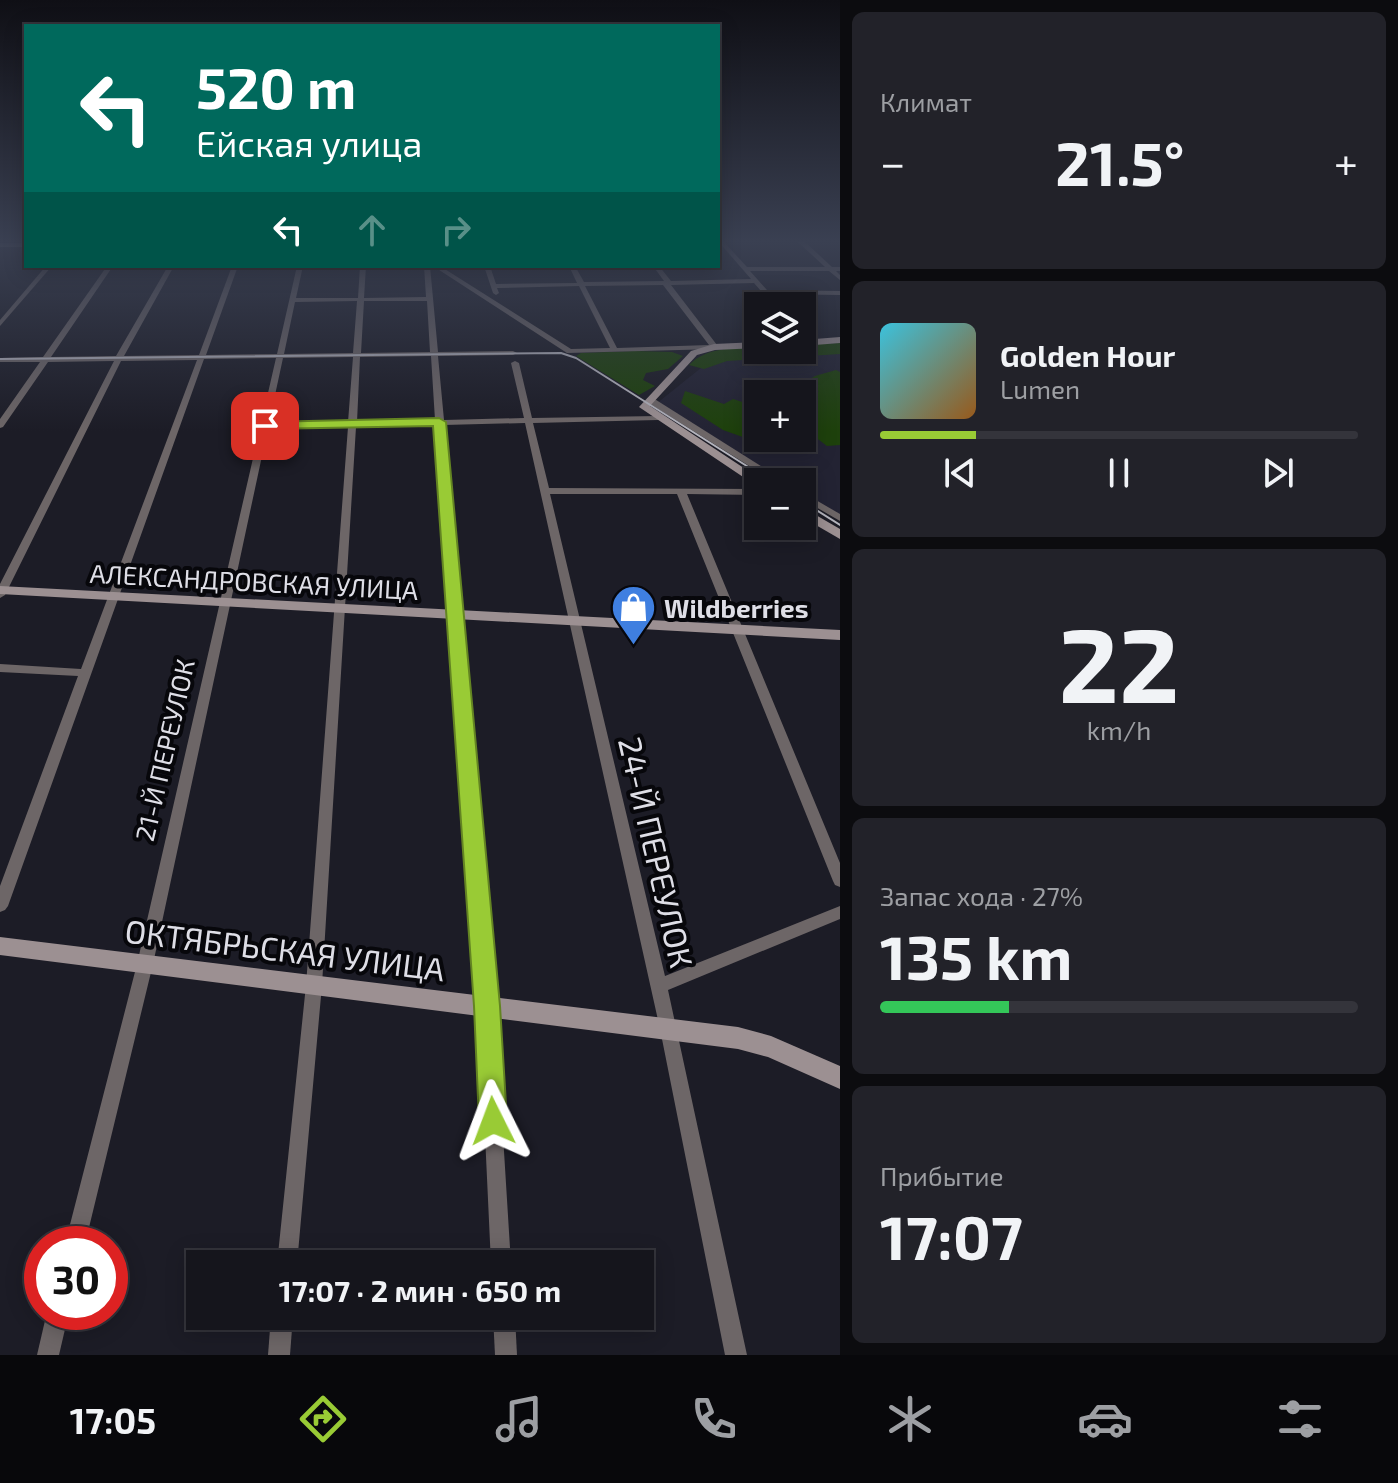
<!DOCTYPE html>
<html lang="ru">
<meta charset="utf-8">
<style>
body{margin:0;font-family:"Exo 2",sans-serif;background:#222229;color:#f1f3f6;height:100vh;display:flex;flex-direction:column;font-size:30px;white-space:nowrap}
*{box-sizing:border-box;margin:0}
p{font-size:26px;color:#9d9fa3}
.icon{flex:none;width:44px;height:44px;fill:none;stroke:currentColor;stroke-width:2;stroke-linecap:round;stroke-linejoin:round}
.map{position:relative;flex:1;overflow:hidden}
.panel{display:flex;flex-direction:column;gap:12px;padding:12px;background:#0c0c0f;width:558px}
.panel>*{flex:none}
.guide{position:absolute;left:24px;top:24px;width:696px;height:244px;border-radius:0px;box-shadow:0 4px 20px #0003,0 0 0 2px #34343b;background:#00695c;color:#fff;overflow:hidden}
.fabs{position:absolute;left:744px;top:292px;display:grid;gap:16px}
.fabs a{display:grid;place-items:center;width:72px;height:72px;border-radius:0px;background:#15151c;box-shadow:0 4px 20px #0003,0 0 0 2px #34343b;font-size:40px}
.speed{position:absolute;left:24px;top:1226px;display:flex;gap:16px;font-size:40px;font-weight:700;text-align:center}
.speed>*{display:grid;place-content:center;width:104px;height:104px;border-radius:50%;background:#15151c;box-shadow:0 4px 20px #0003,0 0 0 2px #34343b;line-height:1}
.speed .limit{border:12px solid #d22;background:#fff;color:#111}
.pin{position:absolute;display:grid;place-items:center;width:68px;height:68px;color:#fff;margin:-34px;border-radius:16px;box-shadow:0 4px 12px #0006}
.me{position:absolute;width:88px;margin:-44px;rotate:357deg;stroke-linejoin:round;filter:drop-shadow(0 0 6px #0008)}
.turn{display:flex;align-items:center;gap:28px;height:168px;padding:0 40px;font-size:36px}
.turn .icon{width:104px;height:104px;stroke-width:2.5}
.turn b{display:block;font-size:56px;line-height:68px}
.lanes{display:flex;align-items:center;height:76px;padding:0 40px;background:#0003;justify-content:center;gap:40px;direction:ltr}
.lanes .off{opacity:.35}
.big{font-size:60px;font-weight:700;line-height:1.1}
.panel .tile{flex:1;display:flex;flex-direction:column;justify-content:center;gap:12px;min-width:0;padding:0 28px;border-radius:12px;background:#222229}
.panel .dial{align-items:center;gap:0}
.dial b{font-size:104px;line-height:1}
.song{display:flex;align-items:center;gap:24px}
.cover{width:96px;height:96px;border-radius:12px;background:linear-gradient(135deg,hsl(190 70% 55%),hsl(30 70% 35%))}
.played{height:8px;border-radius:4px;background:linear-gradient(90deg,#99cb35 20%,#34343b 20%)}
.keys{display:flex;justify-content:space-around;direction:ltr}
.heat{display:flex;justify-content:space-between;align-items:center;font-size:44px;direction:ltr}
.charge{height:12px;border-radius:6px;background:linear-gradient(90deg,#34c759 27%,#34343b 0)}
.trip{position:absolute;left:186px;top:1250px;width:468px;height:80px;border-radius:0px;background:#15151c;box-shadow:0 4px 20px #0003,0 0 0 2px #34343b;font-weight:700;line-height:80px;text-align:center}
.tabs{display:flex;height:128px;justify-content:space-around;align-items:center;background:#08080b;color:#9d9fa3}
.tabs .icon{width:56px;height:56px}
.tabs .active{color:#99cb35}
.tabs b{font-size:36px;color:#f1f3f6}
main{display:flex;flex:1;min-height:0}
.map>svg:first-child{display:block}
.built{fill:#232333;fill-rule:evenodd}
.green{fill:#1e410c}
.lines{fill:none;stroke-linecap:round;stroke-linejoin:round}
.street{fill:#6d6667;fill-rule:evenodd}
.secondary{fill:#9c9092;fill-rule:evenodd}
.tram{stroke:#b4b4bd;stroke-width:2}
.route{fill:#99cb35;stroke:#638422;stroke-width:2}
.labels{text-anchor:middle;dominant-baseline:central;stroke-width:8;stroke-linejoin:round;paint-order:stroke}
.street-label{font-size:26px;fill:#dedee6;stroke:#07070b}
.poi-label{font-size:26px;font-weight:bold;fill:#dedee6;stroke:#07070b;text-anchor:start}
.near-street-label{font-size:32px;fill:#dedee6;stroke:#07070b}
</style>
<main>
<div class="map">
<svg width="840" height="1355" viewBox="0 0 840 1355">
<rect width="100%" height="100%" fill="#1c1c26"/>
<path class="built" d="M840 344V518L802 494V482H782L656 404 722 351 802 350ZM758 394H802V438H758Z"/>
<g class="green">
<path d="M840 343V354L727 361 704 369 689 365C708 346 733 349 758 347V350H802V345Z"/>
<path d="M635 351 672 352 683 356 668 369 646 373 643 380 655 386 639 395 576 356 581 353Z"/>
<path d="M836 370 840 372V445L827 446 802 427V394H772L767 391C791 383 799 396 819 392L805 382 815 376Z"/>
<path d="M685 391 724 404 733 399 758 407V417L749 415 756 429 747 433 754 441 723 430 681 403Z"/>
</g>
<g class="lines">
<g class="street">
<path d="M718 241H723L747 267H825L797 241H804L832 267H840V271H836L840 275V280L829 271H750L767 290 840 291V295L771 294 781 306H774L754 283 671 285 717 345V349L567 353 433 266H440L571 349 610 348 579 286 497 288 499 293 496 295 493 293 484 266H490L496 284 577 283 569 266H575L584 282 664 281 653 266H659L671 281 751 279ZM663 285 709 345 617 348 585 286Z"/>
<path d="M46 266H52L0 326V320Z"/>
<path d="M107 266H113L51 357 116 356 168 266H174L124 356 199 355 232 266H238L206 355 277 354 297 266H303L296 298H358L360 266H366L364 298 426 297 424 266H430L438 352 513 351 517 353 513 355 438 356 444 420 524 418 511 363 515 361 519 363 532 418 658 416 662 418 658 420 533 423 549 488 758 489V495L687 494 840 863V887L835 885 833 881 677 494H550L665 976 840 906V919L668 990 747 1355H725L660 1029 525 423 444 425 495 1006 511 1264H491L479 1006 436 425 356 427 322 985 297 1264H277L306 985 348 427 268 428 153 964 85 1244H65L137 964 276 358 204 359 8 906 5 910 0 912V886L78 676 0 672V664L81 669 197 360 121 361 5 595 0 598V584L114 361 48 362 3 427 0 428V419L40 362H0V358L43 357ZM357 301 353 353 284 354 295 302ZM364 301H427L430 352 361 353ZM431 356 435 420 357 422 360 357ZM353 357 348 422 269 423 283 358Z"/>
<path d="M802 330 814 340V344H808L802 336Z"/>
<path d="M647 398H653L786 482H775L647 402Z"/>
<path d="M802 492 840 514V521L802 499Z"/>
<path d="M47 1312H69L59 1355H37Z"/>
<path d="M271 1316H293L290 1355H268Z"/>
<path d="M493 1316H515L517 1355H495Z"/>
</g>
<g class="secondary">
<rect x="0" y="243" width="26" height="4"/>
<path d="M840 337V343L802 346V340Z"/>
<path d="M758 342V348L715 350 697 355 650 406 762 480 758 482V487L639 407 691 351 714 344Z"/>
<path d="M802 507 840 529V539L802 517Z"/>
<path d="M0 586 840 630V640L0 594Z"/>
<path d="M0 937 738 1027 771 1036 840 1066V1089L768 1057 738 1049 0 955Z"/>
</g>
<g class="tram">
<path d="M0 359 561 353 576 358 772 482"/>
<path d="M802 501 840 525"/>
</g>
</g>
<linearGradient id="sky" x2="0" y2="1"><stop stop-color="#0f0f15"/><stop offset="0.56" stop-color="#3a4052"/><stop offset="1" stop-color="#3a4052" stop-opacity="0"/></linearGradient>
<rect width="840" height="431" fill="url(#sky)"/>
<path class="route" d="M439 418 446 422 500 1006 507 1121 503 1131 493 1135 483 1131 479 1121 474 1006 433 426 265 429 258 426 265 422Z"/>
<defs>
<symbol id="shop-pin" viewBox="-11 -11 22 30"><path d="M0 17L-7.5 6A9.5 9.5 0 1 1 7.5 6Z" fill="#3f7fe0" stroke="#07070b"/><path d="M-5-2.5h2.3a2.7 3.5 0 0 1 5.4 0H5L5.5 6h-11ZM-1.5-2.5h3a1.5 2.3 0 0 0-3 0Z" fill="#fff"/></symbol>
</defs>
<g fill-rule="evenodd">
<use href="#shop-pin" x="608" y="582" width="51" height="69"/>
</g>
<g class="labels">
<g class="street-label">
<text transform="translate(254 581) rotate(3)">АЛЕКСАНДРОВСКАЯ УЛИЦА</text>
<text transform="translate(164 750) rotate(-77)">21-Й ПЕРЕУЛОК</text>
</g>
<g class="poi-label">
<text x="664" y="607">Wildberries</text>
</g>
<g class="near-street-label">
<text transform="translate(657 852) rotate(77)">24-Й ПЕРЕУЛОК</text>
<text transform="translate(285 949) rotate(7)">ОКТЯБРЬСКАЯ УЛИЦА</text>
</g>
</g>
</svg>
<div class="fabs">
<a><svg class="icon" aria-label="layers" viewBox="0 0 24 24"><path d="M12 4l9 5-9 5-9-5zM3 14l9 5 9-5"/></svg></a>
<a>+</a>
<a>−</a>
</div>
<div class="speed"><div class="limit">30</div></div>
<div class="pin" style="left:265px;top:426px;background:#d93025"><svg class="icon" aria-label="arrive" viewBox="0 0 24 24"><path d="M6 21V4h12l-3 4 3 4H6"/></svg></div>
<svg class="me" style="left:493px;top:1121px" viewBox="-20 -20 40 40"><path d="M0-17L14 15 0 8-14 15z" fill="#99cb35" stroke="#fff" stroke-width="4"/></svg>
<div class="trip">17:07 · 2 мин · 650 m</div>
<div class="guide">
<div class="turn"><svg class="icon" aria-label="left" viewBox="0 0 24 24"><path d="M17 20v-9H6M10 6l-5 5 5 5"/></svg><div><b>520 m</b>Ейская улица</div></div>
<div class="lanes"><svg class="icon" aria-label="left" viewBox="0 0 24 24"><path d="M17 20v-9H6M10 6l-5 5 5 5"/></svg><svg class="icon off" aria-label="ahead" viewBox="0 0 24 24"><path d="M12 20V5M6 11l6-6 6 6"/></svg><svg class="icon off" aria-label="right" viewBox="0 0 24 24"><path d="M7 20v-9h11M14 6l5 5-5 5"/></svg></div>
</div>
</div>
<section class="panel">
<div class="tile"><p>Климат</p>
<div class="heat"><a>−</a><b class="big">21.5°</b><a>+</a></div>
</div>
<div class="tile">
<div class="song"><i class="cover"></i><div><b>Golden Hour</b><p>Lumen</p></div></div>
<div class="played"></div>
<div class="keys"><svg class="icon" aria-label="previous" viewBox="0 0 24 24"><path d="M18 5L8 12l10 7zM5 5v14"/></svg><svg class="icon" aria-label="pause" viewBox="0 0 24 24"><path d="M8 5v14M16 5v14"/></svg><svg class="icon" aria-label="next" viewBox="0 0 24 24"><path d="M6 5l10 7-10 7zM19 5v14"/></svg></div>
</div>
<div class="tile dial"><b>22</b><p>km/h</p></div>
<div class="tile"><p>Запас хода · 27%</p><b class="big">135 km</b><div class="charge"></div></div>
<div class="tile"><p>Прибытие</p><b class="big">17:07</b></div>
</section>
</main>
<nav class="tabs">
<b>17:05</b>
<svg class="icon active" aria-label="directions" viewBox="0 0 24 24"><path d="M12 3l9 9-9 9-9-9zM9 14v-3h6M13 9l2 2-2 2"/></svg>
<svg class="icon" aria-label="music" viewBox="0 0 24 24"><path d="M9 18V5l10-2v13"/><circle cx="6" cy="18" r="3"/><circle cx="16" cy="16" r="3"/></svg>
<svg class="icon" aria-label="phone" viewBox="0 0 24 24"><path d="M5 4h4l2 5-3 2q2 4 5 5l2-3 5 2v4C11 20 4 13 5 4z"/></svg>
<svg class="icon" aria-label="climate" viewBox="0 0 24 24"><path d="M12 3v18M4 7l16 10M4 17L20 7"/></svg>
<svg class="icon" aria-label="car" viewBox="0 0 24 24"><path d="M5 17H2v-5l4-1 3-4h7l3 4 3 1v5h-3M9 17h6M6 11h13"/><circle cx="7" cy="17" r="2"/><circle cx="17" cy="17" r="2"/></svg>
<svg class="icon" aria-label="filters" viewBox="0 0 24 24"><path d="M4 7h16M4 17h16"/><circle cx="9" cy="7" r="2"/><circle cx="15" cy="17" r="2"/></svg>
</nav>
